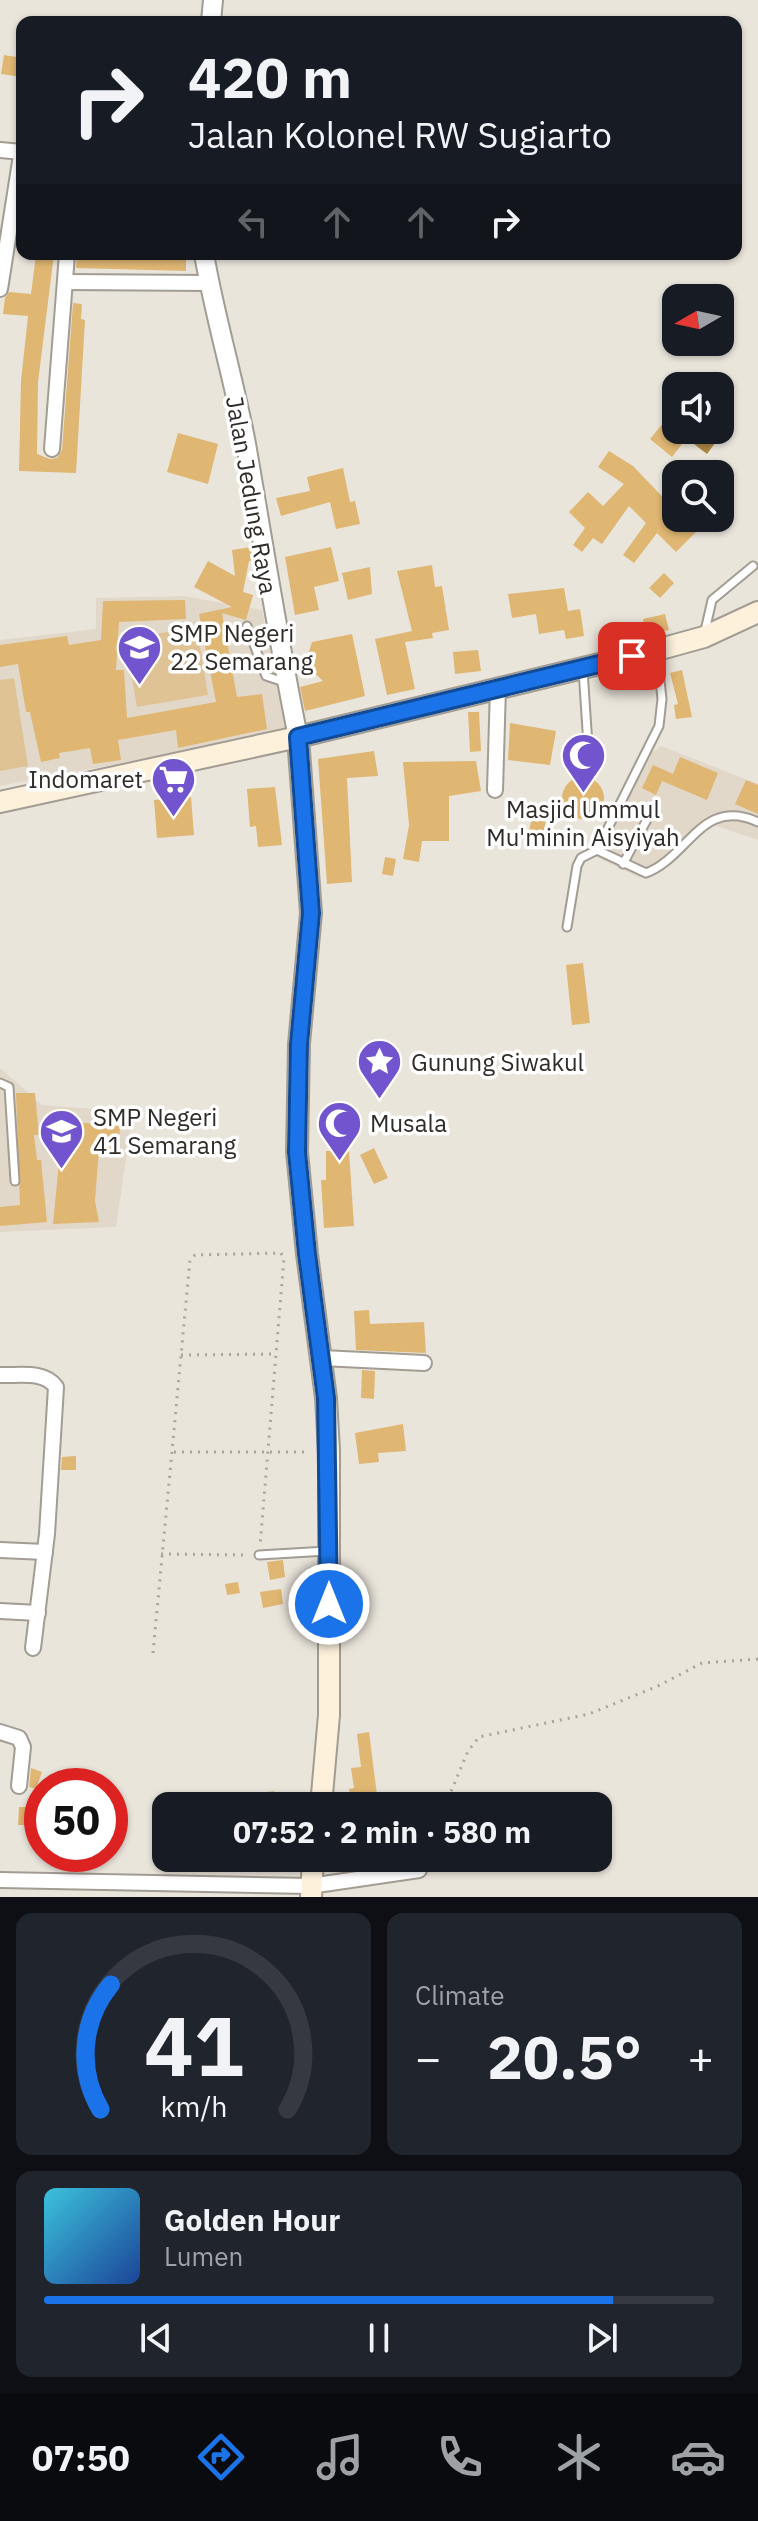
<!DOCTYPE html>
<meta charset="utf-8">
<style>
body{margin:0;font-family:"IBM Plex Sans",sans-serif;background:#20242c;color:#f1f3f6;height:100vh;display:flex;flex-direction:column;font-size:30px;white-space:nowrap}
*{box-sizing:border-box;margin:0}
p{font-size:26px;color:#9ea1a6}
.icon{flex:none;width:44px;height:44px;fill:none;stroke:currentColor;stroke-width:2;stroke-linecap:round;stroke-linejoin:round}
.map{position:relative;height:1897px;overflow:hidden}
.details{display:flex;flex-direction:column;gap:16px;padding:16px;background:#0d0f14;flex:1}
.details>*{flex:none}
.banner{position:absolute;left:16px;top:16px;width:726px;height:244px;border-radius:16px;box-shadow:0 2px 6px #0004;background:#171b24;color:#f1f3f6;overflow:hidden}
.needle{width:52px;rotate:261deg}
.tools{position:absolute;left:662px;top:284px;display:grid;gap:16px}
.tools a{display:grid;place-items:center;width:72px;height:72px;border-radius:16px;background:#171b24;box-shadow:0 2px 6px #0004;font-size:40px}
.speed{position:absolute;left:24px;top:1768px;display:flex;gap:16px;font-size:40px;font-weight:700;text-align:center}
.speed>*{display:grid;place-content:center;width:104px;height:104px;border-radius:50%;background:#171b24;box-shadow:0 2px 6px #0004;line-height:1}
.speed .limit{border:12px solid #d22;background:#fff;color:#111}
.pin{position:absolute;display:grid;place-items:center;width:68px;height:68px;color:#fff;margin:-34px;border-radius:16px;box-shadow:0 4px 12px #0006}
.me{position:absolute;width:88px;margin:-44px;rotate:0deg;stroke-linejoin:round;filter:drop-shadow(0 0 6px #0008)}
.turn{display:flex;align-items:center;gap:28px;height:168px;padding:0 40px;font-size:36px}
.turn .icon{width:104px;height:104px;stroke-width:2.5}
.turn b{display:block;font-size:56px;line-height:68px}
.lanes{display:flex;align-items:center;height:76px;padding:0 40px;background:#0003;justify-content:center;gap:40px;direction:ltr}
.lanes .off{opacity:.35}
.big{font-size:60px;font-weight:800;line-height:1.1}
.details .tile{flex:1;display:flex;flex-direction:column;justify-content:center;gap:12px;min-width:0;padding:0 28px;border-radius:16px;background:#20242c}
.details .dial{align-items:center;gap:0}
.dial svg{height:208px;overflow:visible;fill:none;stroke:#363941;stroke-width:7;stroke-linecap:round;text-anchor:middle}
.dial text{fill:#f1f3f6;stroke:none}
.song{display:flex;align-items:center;gap:24px}
.cover{width:96px;height:96px;border-radius:12px;background:linear-gradient(135deg,hsl(190 70% 55%),hsl(220 70% 35%))}
.played{height:8px;border-radius:4px;background:linear-gradient(90deg,#1a73e8 85%,#363941 85%)}
.keys{display:flex;justify-content:space-around;direction:ltr}
.heat{display:flex;justify-content:space-between;align-items:center;font-size:44px;direction:ltr}
.details .tiles{flex:1;display:grid;gap:16px;grid-template-columns:1fr 1fr}
.tile:last-child{grid-column:span 2}
.trip{position:absolute;left:152px;top:1792px;width:460px;height:80px;border-radius:16px;background:#171b24;box-shadow:0 2px 6px #0004;font-weight:800;line-height:80px;text-align:center}
.dock{display:flex;height:128px;justify-content:space-around;align-items:center;background:#090b0e;color:#9ea1a6}
.dock .icon{width:56px;height:56px}
.dock .selected{color:#1a73e8}
.dock b{font-size:36px;color:#f1f3f6}
.map>svg:first-child{display:block}
.built{fill:#e2d8ca}
.green{fill:#dfc395}
.water{fill:#ad8743}
.building{fill:#dfb672}
.lines{fill:none;stroke-linecap:round;stroke-linejoin:round}
.service-casing{stroke:#a29c93;stroke-width:11}
.minor-casing{stroke:#a29c93;stroke-width:18}
.tertiary-casing{stroke:#a29c93;stroke-width:22}
.secondary-casing{stroke:#a29c93;stroke-width:24}
.path{stroke:#a9a59d;stroke-width:3;stroke-dasharray:2 6;stroke-linecap:butt}
.service{stroke:#fff;stroke-width:7}
.minor{stroke:#fff;stroke-width:14}
.tertiary{stroke:#fff;stroke-width:18}
.secondary{stroke:#fdf1dc;stroke-width:20}
.route-casing{stroke:#114b97;stroke-width:20}
.route{stroke:#1a73e8;stroke-width:14}
.labels{text-anchor:middle;dominant-baseline:central;stroke-width:7;stroke-linejoin:round;paint-order:stroke}
.street-label{font-size:24px;fill:#2e2b28;stroke:#fff}
.poi-label{font-size:24px;fill:#2e2b28;stroke:#fff;text-anchor:start}
</style>
<div class="map">
<svg width="758" height="1897" viewBox="0 0 758 1897">
<rect width="100%" height="100%" fill="#eae5db"/>
<g class="built">
<path d="M184 596 262 610 287 732 0 786V640L96 629V598Z"/>
<path d="M661 746 758 784V840L705 822 640 878 592 855 642 759Z"/>
<path d="M0 1068 42 1105 133 1112 116 1227 0 1232Z"/>
</g>
<g class="green">
<path d="M197 627 208 695 137 707 125 639Z"/>
<path d="M14 678 28 766 0 771V680Z"/>
</g>
<path class="water" d="M699 430H706L718 439 707 454 690 441Z"/>
<g class="building">
<path d="M4 55 22 58V77L1 74Z"/>
<path d="M36 254H54L38 382 37 454 50 459 57 458 62 450 73 303 82 304 81 319 85 320 76 473 19 471 21 381 28 316 3 314 5 298 9 292 31 294Z"/>
<path d="M77 254H186V271L76 268Z"/>
<path d="M664 422 685 440 672 457 650 439Z"/>
<path d="M178 433 218 444 208 484 167 472Z"/>
<path d="M609 451 633 466 676 511V518H684L697 531 676 552 657 533 634 563 623 555 646 523 629 506 602 544 593 538 582 552 573 545 585 528 569 512 588 492 603 506 624 484 598 467Z"/>
<path d="M343 468 350 502 355 501 360 524 336 529 330 502 281 516 276 498 310 491 307 477Z"/>
<path d="M251 547 254 560 249 561 243 592 253 595 246 620 222 613 237 697 262 694 267 729 178 748 176 730 118 740 121 760 93 764 90 748 59 753 60 758 41 762 30 712H26L18 664 0 667V645L67 636 69 645 101 640 103 601 185 600 186 619 119 622 116 670H124L127 718 216 702 199 614 232 607 194 587 208 561 235 576 232 550Z"/>
<path d="M331 547 339 581 314 587 319 610 295 615 285 557Z"/>
<path d="M432 565 435 587 442 586 449 630 432 633 433 638 405 642 415 689 387 695 375 639 412 631 397 571Z"/>
<path d="M370 567 372 594 348 600 342 573Z"/>
<path d="M664 573 674 583 660 598 649 588Z"/>
<path d="M564 588 568 611 580 609 584 636 566 639 564 630 539 634 536 614 512 618 508 594Z"/>
<path d="M665 614 669 630 647 635 643 619Z"/>
<path d="M352 634 365 696 305 711 300 687 323 681 305 664 312 642Z"/>
<path d="M478 650 481 671 455 674 453 652Z"/>
<path d="M682 670 692 717 676 719 674 705 678 704 670 673Z"/>
<path d="M468 712H479L481 751 470 752Z"/>
<path d="M510 723 556 731 550 765 508 760Z"/>
<path d="M374 751 378 776 347 778 352 882 327 884 318 759Z"/>
<path d="M680 757 718 773 707 800 662 781 656 795 642 788 653 765 673 774Z"/>
<path d="M476 761 481 791 449 796V841H422L419 862 403 859 409 825 403 762Z"/>
<circle cx="583" cy="798" r="21"/>
<path d="M746 780 758 785V814L735 804Z"/>
<path d="M275 787 282 845 258 847 256 826 250 827 247 789Z"/>
<path d="M191 797 194 835 157 838 154 800Z"/>
<path d="M533 813 547 816 541 843 527 840Z"/>
<path d="M385 857 396 859 393 876 382 874Z"/>
<path d="M583 963 590 1023 572 1025 566 965Z"/>
<path d="M16 1093H35L39 1135H34L37 1160H41L47 1222 0 1226V1207L20 1205Z"/>
<path d="M63 1121 120 1126 118 1150 99 1148 95 1201 99 1222 53 1224Z"/>
<path d="M374 1148 388 1178 374 1184 360 1155Z"/>
<path d="M326 1151H349L354 1226 324 1228 321 1180H326Z"/>
<path d="M369 1310 370 1324 424 1322 426 1353 356 1350 354 1311Z"/>
<path d="M362 1370 375 1371 374 1399 361 1398Z"/>
<path d="M403 1424 406 1451 378 1453 379 1462 359 1464 355 1433Z"/>
<path d="M76 1456V1470H61L62 1457Z"/>
<path d="M283 1560 285 1577 270 1580 267 1562Z"/>
<path d="M238 1582 240 1593 227 1595 225 1584Z"/>
<path d="M281 1589 283 1604 263 1608 260 1592Z"/>
<path d="M369 1732 377 1795 351 1800 349 1789 354 1788 351 1768 361 1767 357 1734Z"/>
<path d="M31 1768 42 1772 36 1789 29 1787Z"/>
<path d="M274 1791 275 1797 298 1794 300 1806H254L252 1794Z"/>
<path d="M19 1807H34L33 1825H18Z"/>
</g>
<g class="lines">
<defs>
<g id="service">
<path d="M247 626 266 676 284 682"/>
<path d="M705 631 712 600 753 566"/>
<path d="M583 670 588 745"/>
<path d="M597 850 646 873C689 857 702 796 758 822"/>
<path d="M623 864 650 814"/>
<path d="M567 927 577 866 581 858 597 850 659 726 662 699 657 652"/>
<path d="M0 1083 9 1087 15 1181"/>
<path d="M259 1555 327 1551"/>
</g>
<g id="minor">
<path d="M0 150 22 152"/>
<path d="M65 282 208 283"/>
<path d="M0 289 22 149"/>
<path d="M52 449 67 254"/>
<path d="M495 790 498 687"/>
<path d="M322 1358 424 1363"/>
<path d="M0 1375C18 1376 44 1370 56 1387L47 1534 33 1648"/>
<path d="M0 1550 45 1552"/>
<path d="M0 1611 38 1613"/>
<path d="M0 1732 19 1738 23 1747 19 1786"/>
<path d="M0 1880 310 1886 419 1870"/>
</g>
<g id="tertiary">
<path d="M211 22 213 0"/>
<path d="M204 254C215 318 234 380 246 444 263 542 278 639 298 737"/>
</g>
<g id="secondary">
<path d="M298 737 311 913 299 1044 297 1152 307 1254 326 1398 329 1451V1715L321 1806"/>
<path d="M0 802 298 737 657 650 704 637 758 612"/>
<path d="M311 1897 313 1858"/>
</g>
</defs>
<use href="#service" class="service-casing"/>
<use href="#minor" class="minor-casing"/>
<use href="#tertiary" class="tertiary-casing"/>
<use href="#secondary" class="secondary-casing"/>
<g class="path">
<path d="M181 1355 277 1354"/>
<path d="M174 1452H306"/>
<path d="M161 1554 249 1555"/>
<path d="M153 1653 190 1260 195 1255 281 1253 284 1258 260 1546"/>
<path d="M445 1806 468 1751 479 1737 589 1714 658 1686 702 1663 758 1659"/>
</g>
<use href="#service" class="service"/>
<use href="#minor" class="minor"/>
<use href="#tertiary" class="tertiary"/>
<use href="#secondary" class="secondary"/>
</g>
<g class="lines">
<defs>
<path id="route" d="M329 1604 326 1398 307 1254 297 1152 299 1044 311 913 298 737 632 656"/>
</defs>
<use href="#route" class="route-casing"/>
<use href="#route" class="route"/>
</g>
<defs>
<symbol id="school-pin" viewBox="-11 -11 22 30"><path d="M0 17L-7.5 6A9.5 9.5 0 1 1 7.5 6Z" fill="#7154ce" stroke="#fff"/><path d="M0-5L7-2L0 1L-7-2ZM-4 1L0 2.5L4 1V4Q0 6-4 4Z" fill="#fff"/></symbol>
<symbol id="mosque-pin" viewBox="-11 -11 22 30"><path d="M0 17L-7.5 6A9.5 9.5 0 1 1 7.5 6Z" fill="#7154ce" stroke="#fff"/><path d="M3.5-4.9A6 6 0 1 0 3.5 4.9A5 5 0 1 1 3.5-4.9Z" fill="#fff"/></symbol>
<symbol id="supermarket-pin" viewBox="-11 -11 22 30"><path d="M0 17L-7.5 6A9.5 9.5 0 1 1 7.5 6Z" fill="#7154ce" stroke="#fff"/><path d="M-6-5.5h2.5l.6 2H6L4.5 2H-2.5L-4.4-4H-6ZM-1.5 3.2a1.3 1.3 0 1 0 .1 0ZM3 3.2a1.3 1.3 0 1 0 .1 0Z" fill="#fff"/></symbol>
<symbol id="sight-pin" viewBox="-11 -11 22 30"><path d="M0 17L-7.5 6A9.5 9.5 0 1 1 7.5 6Z" fill="#7154ce" stroke="#fff"/><path d="M0-6L1.8-2.2L6-1.7L2.9 1.2L3.7 5.4L0 3.3L-3.7 5.4L-2.9 1.2L-6-1.7L-1.8-2.2Z" fill="#fff"/></symbol>
</defs>
<g fill-rule="evenodd">
<use href="#school-pin" x="114" y="622" width="51" height="69"/>
<use href="#mosque-pin" x="558" y="730" width="51" height="69"/>
<use href="#supermarket-pin" x="148" y="754" width="51" height="69"/>
<use href="#sight-pin" x="354" y="1036" width="51" height="69"/>
<use href="#mosque-pin" x="314" y="1098" width="51" height="69"/>
<use href="#school-pin" x="36" y="1106" width="51" height="69"/>
</g>
<g class="labels">
<g class="street-label">
<text transform="translate(252 495) rotate(80)">Jalan Jedung Raya</text>
</g>
<g class="poi-label">
<text x="170" y="633">SMP Negeri<tspan x="170" dy="28">22 Semarang</tspan></text>
<text x="143" y="779" text-anchor="end">Indomaret</text>
<text x="583" y="809" text-anchor="middle">Masjid Ummul<tspan x="583" dy="28">Mu'minin Aisyiyah</tspan></text>
<text x="411" y="1062">Gunung Siwakul</text>
<text x="93" y="1117">SMP Negeri<tspan x="93" dy="28">41 Semarang</tspan></text>
<text x="370" y="1123">Musala</text>
</g>
</g>
</svg>
<div class="tools">
<a><svg class="needle" viewBox="-14 -14 28 28"><path d="M0-13l5 13h-10z" fill="#e53935"/><path d="M0 13l5-13h-10z" fill="#9ea1a6"/></svg></a>
<a><svg class="icon" aria-label="sound" viewBox="0 0 24 24"><path d="M4 9h4l5-4v14l-5-4H4zM17 9q2 3 0 6"/></svg></a>
<a><svg class="icon" aria-label="search" viewBox="0 0 24 24"><circle cx="10" cy="10" r="6"/><path d="M15 15l6 6"/></svg></a>
</div>
<div class="speed"><div class="limit">50</div></div>
<div class="pin" style="left:632px;top:656px;background:#d93025"><svg class="icon" aria-label="arrive" viewBox="0 0 24 24"><path d="M6 21V4h12l-3 4 3 4H6"/></svg></div>
<svg class="me" style="left:329px;top:1604px" viewBox="-20 -20 40 40"><circle r="17" fill="#1a73e8" stroke="#fff" stroke-width="3"/><path d="M0-11L8 9 0 5-8 9z" fill="#fff"/></svg>
<div class="trip">07:52 · 2 min · 580 m</div>
<div class="banner">
<div class="turn"><svg class="icon" aria-label="right" viewBox="0 0 24 24"><path d="M7 20v-9h11M14 6l5 5-5 5"/></svg><div><b>420 m</b>Jalan Kolonel RW Sugiarto</div></div>
<div class="lanes"><svg class="icon off" aria-label="left" viewBox="0 0 24 24"><path d="M17 20v-9H6M10 6l-5 5 5 5"/></svg><svg class="icon off" aria-label="ahead" viewBox="0 0 24 24"><path d="M12 20V5M6 11l6-6 6 6"/></svg><svg class="icon off" aria-label="ahead" viewBox="0 0 24 24"><path d="M12 20V5M6 11l6-6 6 6"/></svg><svg class="icon" aria-label="right" viewBox="0 0 24 24"><path d="M7 20v-9h11M14 6l5 5-5 5"/></svg></div>
</div>
</div>
<section class="details">
<div class="tiles">
<div class="tile dial"><svg viewBox="0 0 100 80">
<path d="M14 69A42 42 0 1 1 86 69"/>
<path d="M14 69A42 42 0 0 1 18 21" stroke="#1a73e8"/>
<text x="50" y="56" font-size="32" font-weight="700">41</text>
<text x="50" y="72" font-size="11">km/h</text>
</svg></div>
<div class="tile"><p>Climate</p>
<div class="heat"><a>−</a><b class="big">20.5°</b><a>+</a></div>
</div>
<div class="tile">
<div class="song"><i class="cover"></i><div><b>Golden Hour</b><p>Lumen</p></div></div>
<div class="played"></div>
<div class="keys"><svg class="icon" aria-label="previous" viewBox="0 0 24 24"><path d="M18 5L8 12l10 7zM5 5v14"/></svg><svg class="icon" aria-label="pause" viewBox="0 0 24 24"><path d="M8 5v14M16 5v14"/></svg><svg class="icon" aria-label="next" viewBox="0 0 24 24"><path d="M6 5l10 7-10 7zM19 5v14"/></svg></div>
</div>
</div>
</section>
<nav class="dock">
<b>07:50</b>
<svg class="icon selected" aria-label="directions" viewBox="0 0 24 24"><path d="M12 3l9 9-9 9-9-9zM9 14v-3h6M13 9l2 2-2 2"/></svg>
<svg class="icon" aria-label="music" viewBox="0 0 24 24"><path d="M9 18V5l10-2v13"/><circle cx="6" cy="18" r="3"/><circle cx="16" cy="16" r="3"/></svg>
<svg class="icon" aria-label="phone" viewBox="0 0 24 24"><path d="M5 4h4l2 5-3 2q2 4 5 5l2-3 5 2v4C11 20 4 13 5 4z"/></svg>
<svg class="icon" aria-label="climate" viewBox="0 0 24 24"><path d="M12 3v18M4 7l16 10M4 17L20 7"/></svg>
<svg class="icon" aria-label="car" viewBox="0 0 24 24"><path d="M5 17H2v-5l4-1 3-4h7l3 4 3 1v5h-3M9 17h6M6 11h13"/><circle cx="7" cy="17" r="2"/><circle cx="17" cy="17" r="2"/></svg>
</nav>
